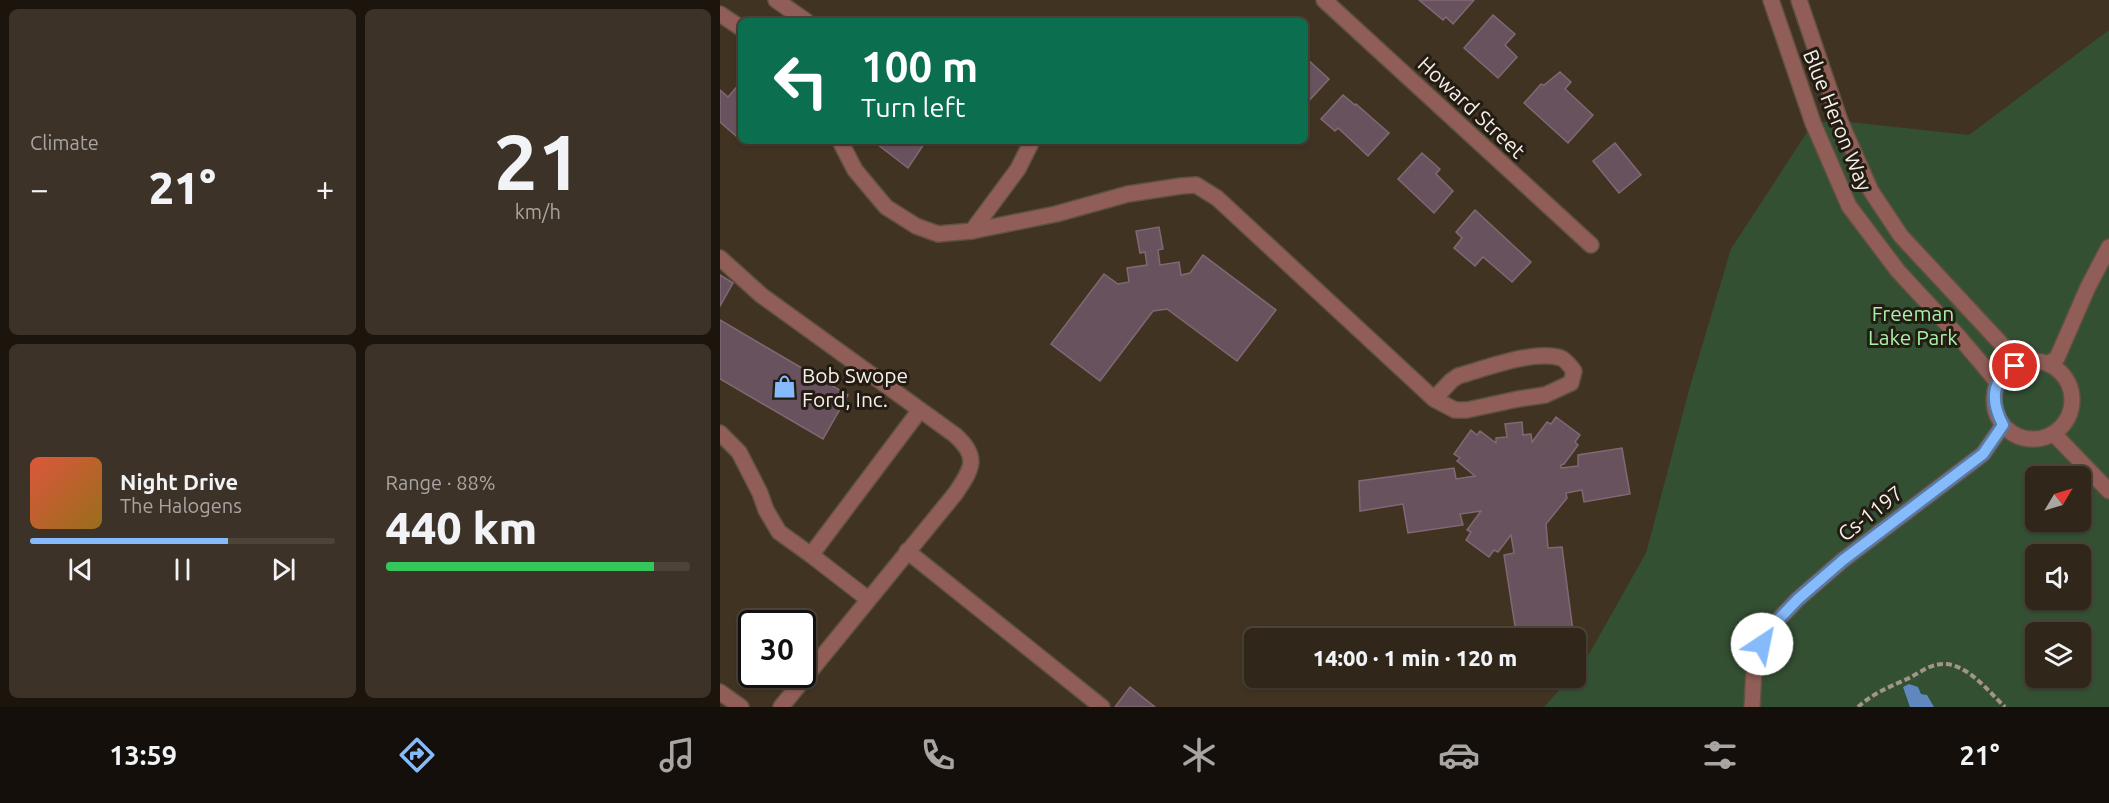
<!DOCTYPE html>
<meta charset="utf-8">
<style>
body{margin:0;font-family:Ubuntu,sans-serif;background:#3d3227;color:#f1f3f6;height:100vh;display:flex;flex-direction:column;font-size:22px;white-space:nowrap}
*{box-sizing:border-box;margin:0}
p{font-size:20px;color:#a8a5a2}
.icon{flex:none;width:33px;height:33px;fill:none;stroke:currentColor;stroke-width:2;stroke-linecap:round;stroke-linejoin:round}
.map{position:relative;flex:1;overflow:hidden}
.drawer{display:flex;flex-direction:column;gap:9px;padding:9px;background:#1b150e;width:720px}
.drawer>*{flex:none}
.guide{position:absolute;left:18px;top:18px;width:570px;height:126px;border-radius:9px;box-shadow:0 2px 4px #0004,0 0 0 2px #4c4339;background:#0b6e4f;color:#fff;overflow:hidden}
.needle{width:39px;rotate:52deg}
.buttons{position:absolute;left:1305px;top:466px;display:grid;gap:12px}
.buttons a{display:grid;place-items:center;width:66px;height:66px;border-radius:9px;background:#31261a;box-shadow:0 2px 4px #0004,0 0 0 2px #4c4339;font-size:30px}
.speed{position:absolute;left:18px;top:610px;display:flex;gap:12px;font-size:30px;font-weight:700;text-align:center}
.speed>*{display:grid;place-content:center;width:78px;height:78px;border-radius:50%;background:#31261a;box-shadow:0 2px 4px #0004,0 0 0 2px #4c4339;line-height:1}
.speed .limit{border:3px solid #111;border-radius:9px;background:#fff;color:#111}
.pin{position:absolute;display:grid;place-items:center;width:51px;height:51px;color:#fff;margin:-26px;border:3px solid #fff;border-radius:50%;box-shadow:0 2px 6px #0007}
.me{position:absolute;width:66px;margin:-33px;rotate:34deg;stroke-linejoin:round;filter:drop-shadow(0 0 4px #0008)}
.turn{display:flex;align-items:center;gap:21px;height:126px;padding:0 24px;font-size:27px}
.turn .icon{width:78px;height:78px;stroke-width:2.5}
.turn b{display:block;font-size:42px;line-height:51px}
.big{font-size:45px;font-weight:800;line-height:1.1}
.drawer .card{flex:1;display:flex;flex-direction:column;justify-content:center;gap:9px;min-width:0;padding:0 21px;border-radius:9px;background:#3d3227}
.drawer .dial{align-items:center;gap:0}
.dial b{font-size:78px;line-height:1}
.song{display:flex;align-items:center;gap:18px}
.cover{width:72px;height:72px;border-radius:9px;background:linear-gradient(135deg,hsl(10 70% 55%),hsl(40 70% 35%))}
.played{height:6px;border-radius:3px;background:linear-gradient(90deg,#86bbfb 65%,#4c4339 65%)}
.keys{display:flex;justify-content:space-around;direction:ltr}
.heat{display:flex;justify-content:space-between;align-items:center;font-size:33px;direction:ltr}
.charge{height:9px;border-radius:4px;background:linear-gradient(90deg,#34c759 88%,#4c4339 0)}
.drawer .tiles{flex:1;display:grid;gap:9px;grid-template-columns:repeat(2,1fr)}
.trip{position:absolute;left:524px;top:628px;width:342px;height:60px;border-radius:9px;background:#31261a;box-shadow:0 2px 4px #0004,0 0 0 2px #4c4339;font-weight:800;line-height:60px;text-align:center}
.tab-bar{display:flex;height:96px;justify-content:space-around;align-items:center;background:#140f0a;color:#a8a5a2}
.tab-bar .icon{width:42px;height:42px}
.tab-bar .selected{color:#86bbfb}
.tab-bar b{font-size:27px;color:#f1f3f6}
main{display:flex;flex:1;min-height:0}
.map>svg:first-child{display:block}
.green{fill:#345033;fill-rule:evenodd}
.water{fill:#5f89be}
.building{fill:#68525d;stroke:#806875;stroke-width:1.5}
.lines{fill:none;stroke-linecap:round;stroke-linejoin:round}
.minor-casing{stroke:#5e5141;stroke-width:18}
.path{stroke:#a09587;stroke-width:4;stroke-dasharray:6 3;stroke-linecap:butt}
.minor{stroke:#915d57;stroke-width:15}
.route-casing{stroke:#577aa3;stroke-width:15}
.route{stroke:#86bbfb;stroke-width:10}
.labels{text-anchor:middle;dominant-baseline:central;stroke-width:6;stroke-linejoin:round;paint-order:stroke}
.street-label{font-size:21px;fill:#f8efe5;stroke:#221c14}
.park-label{font-size:21px;fill:#a7f0a5;stroke:#221c14}
.poi-label{font-size:21px;fill:#f8efe5;stroke:#221c14;text-anchor:start}
</style>
<main>
<section class="drawer">
<div class="tiles">
<div class="card"><p>Climate</p>
<div class="heat"><a>−</a><b class="big">21°</b><a>+</a></div>
</div>
<div class="card dial"><b>21</b><p>km/h</p></div>
<div class="card">
<div class="song"><i class="cover"></i><div><b>Night Drive</b><p>The Halogens</p></div></div>
<div class="played"></div>
<div class="keys"><svg class="icon" aria-label="previous" viewBox="0 0 24 24"><path d="M18 5L8 12l10 7zM5 5v14"/></svg><svg class="icon" aria-label="pause" viewBox="0 0 24 24"><path d="M8 5v14M16 5v14"/></svg><svg class="icon" aria-label="next" viewBox="0 0 24 24"><path d="M6 5l10 7-10 7zM19 5v14"/></svg></div>
</div>
<div class="card"><p>Range · 88%</p><b class="big">440 km</b><div class="charge"></div></div>
</div>
</section>
<div class="map">
<svg width="1389" height="707" viewBox="0 0 1389 707">
<rect width="100%" height="100%" fill="#413322"/>
<path class="green" d="M1389 30V707H824L850 678H855V673L864 663 926 553 971 383 1011 249 1093 123 1120 121 1249 135ZM1316 477H1360V522H1316ZM1316 555H1360V600H1316ZM1316 633H1360V678H1316Z"/>
<path class="water" d="M1189 684 1198 687 1201 694 1207 695 1214 707H1190L1183 687Z"/>
<g class="building">
<path d="M699 0H754L733 24 726 17 723 20Z"/>
<path d="M773 15 795 34 785 45 797 57 778 78 744 48Z"/>
<path d="M586 58 609 79 585 105V59Z"/>
<path d="M840 72 851 82 845 89 873 115 848 143 804 103 821 84 824 85Z"/>
<path d="M21 82V130L16 136 0 122V90L8 97Z"/>
<path d="M623 95 635 105 636 104 669 133 648 156 618 128 615 131 601 119Z"/>
<path d="M153 141H206L188 168Z"/>
<path d="M895 143 921 175 899 193 873 161Z"/>
<path d="M702 153 720 169 716 174 733 191 714 213 678 179Z"/>
<path d="M755 210 811 262 792 282 763 257 755 266 734 248 742 238 736 232Z"/>
<path d="M439 227 443 249 438 250 440 265 459 262 461 275 470 273 483 255 556 310 517 361 447 309 433 311 380 381 331 344 384 274 398 284 409 282 407 268 427 265 425 252 420 253 416 231Z"/>
<path d="M0 275 13 283 0 306Z"/>
<path d="M0 320 128 395 103 439 0 379Z"/>
<path d="M836 417 860 435 855 442 858 445 844 464 841 465V468L858 466V455L902 448 910 494 864 502 862 490 846 493 847 498 826 524 828 548 842 547 854 639H797L784 555 794 553 791 535 778 552 774 550 769 557 746 540 751 532 747 530 761 511 740 514 743 525 688 533 683 504 640 511 639 481 734 468 736 479 755 476 737 461 740 458 734 454 751 430 757 435 760 431 776 443V438L787 437 785 424 802 422 803 435 811 434 812 442 827 422 831 424Z"/>
<path d="M410 687 435 707H395Z"/>
</g>
<g class="lines">
<defs>
<g id="minor">
<path d="M56 0 86 21"/>
<path d="M604 0 871 245"/>
<path d="M1051 0 1093 123 1129 206 1178 271 1240 338 1278 383"/>
<path d="M1079 0 1120 121 1151 191 1181 236 1300 364"/>
<path d="M0 14 21 28"/>
<path d="M120 141 135 170 166 207 196 226 218 234 252 231 298 169 312 141"/>
<path d="M252 231 336 214 408 194 461 186 476 185 497 198 714 399 735 410H747L798 399 825 395 851 383 854 371C850 366 846 360 841 358 815 349 764 369 738 376L731 381 714 399"/>
<path d="M0 258 41 295 235 435C260 457 252 469 235 494L61 707"/>
<circle cx="1313" cy="400" r="39"/>
<path d="M1328 364 1337 358 1368 287 1389 247"/>
<path d="M0 433 19 452 40 493 46 510 59 532 91 555 200 410"/>
<path d="M1334 434 1389 491"/>
<path d="M187 551 382 707"/>
<path d="M91 555 148 599"/>
<path d="M0 692 21 707"/>
<path d="M1032 707 1034 670 1042 644 1057 621 1078 599 1123 560 1263 454 1283 425"/>
</g>
</defs>
<use href="#minor" class="minor-casing"/>
<path class="path" d="M1138 707C1152 694 1169 687 1187 679 1196 675 1206 667 1216 665 1243 658 1267 690 1285 707"/>
<use href="#minor" class="minor"/>
</g>
<g class="lines">
<defs>
<path id="route" d="M1042 644 1057 621 1078 599 1123 560 1263 454 1283 425C1271 402 1270 381 1295 366"/>
</defs>
<use href="#route" class="route-casing"/>
<use href="#route" class="route"/>
</g>
<defs>
<symbol id="shop-bare" viewBox="-9 -9 18 18"><path d="M-5-2.5h2.3a2.7 3.5 0 0 1 5.4 0H5L5.5 6h-11ZM-1.5-2.5h3a1.5 2.3 0 0 0-3 0Z" fill="#86bbfb" stroke="#221c14" stroke-width="2.5" paint-order="stroke"/></symbol>
</defs>
<g fill-rule="evenodd">
<use href="#shop-bare" x="48" y="370" width="33" height="33"/>
</g>
<g class="labels">
<g class="street-label">
<text transform="translate(752 107) rotate(43)">Howard Street</text>
<text transform="translate(1118 120) rotate(68)">Blue Heron Way</text>
<text transform="translate(1150 513) rotate(-38)">Cs-1197</text>
</g>
<g class="park-label">
<text x="1193" y="313">Freeman<tspan x="1193" dy="24">Lake Park</tspan></text>
</g>
<g class="poi-label">
<text x="82" y="375">Bob Swope<tspan x="82" dy="24">Ford, Inc.</tspan></text>
</g>
</g>
</svg>
<div class="buttons">
<a><svg class="needle" viewBox="-14 -14 28 28"><path d="M0-13l5 13h-10z" fill="#e53935"/><path d="M0 13l5-13h-10z" fill="#a8a5a2"/></svg></a>
<a><svg class="icon" aria-label="sound" viewBox="0 0 24 24"><path d="M4 9h4l5-4v14l-5-4H4zM17 9q2 3 0 6"/></svg></a>
<a><svg class="icon" aria-label="layers" viewBox="0 0 24 24"><path d="M12 4l9 5-9 5-9-5zM3 14l9 5 9-5"/></svg></a>
</div>
<div class="speed"><div class="limit">30</div></div>
<div class="pin" style="left:1295px;top:366px;background:#d93025"><svg class="icon" aria-label="arrive" viewBox="0 0 24 24"><path d="M6 21V4h12l-3 4 3 4H6"/></svg></div>
<svg class="me" style="left:1042px;top:644px" viewBox="-20 -20 40 40"><circle r="19" fill="#fff"/><path d="M0-13L10 11 0 6-10 11z" fill="#86bbfb"/></svg>
<div class="trip">14:00 · 1 min · 120 m</div>
<div class="guide">
<div class="turn"><svg class="icon" aria-label="left" viewBox="0 0 24 24"><path d="M17 20v-9H6M10 6l-5 5 5 5"/></svg><div><b>100 m</b>Turn left</div></div>
</div>
</div>
</main>
<nav class="tab-bar">
<b>13:59</b>
<svg class="icon selected" aria-label="directions" viewBox="0 0 24 24"><path d="M12 3l9 9-9 9-9-9zM9 14v-3h6M13 9l2 2-2 2"/></svg>
<svg class="icon" aria-label="music" viewBox="0 0 24 24"><path d="M9 18V5l10-2v13"/><circle cx="6" cy="18" r="3"/><circle cx="16" cy="16" r="3"/></svg>
<svg class="icon" aria-label="phone" viewBox="0 0 24 24"><path d="M5 4h4l2 5-3 2q2 4 5 5l2-3 5 2v4C11 20 4 13 5 4z"/></svg>
<svg class="icon" aria-label="climate" viewBox="0 0 24 24"><path d="M12 3v18M4 7l16 10M4 17L20 7"/></svg>
<svg class="icon" aria-label="car" viewBox="0 0 24 24"><path d="M5 17H2v-5l4-1 3-4h7l3 4 3 1v5h-3M9 17h6M6 11h13"/><circle cx="7" cy="17" r="2"/><circle cx="17" cy="17" r="2"/></svg>
<svg class="icon" aria-label="filters" viewBox="0 0 24 24"><path d="M4 7h16M4 17h16"/><circle cx="9" cy="7" r="2"/><circle cx="15" cy="17" r="2"/></svg>
<b>21°</b>
</nav>
